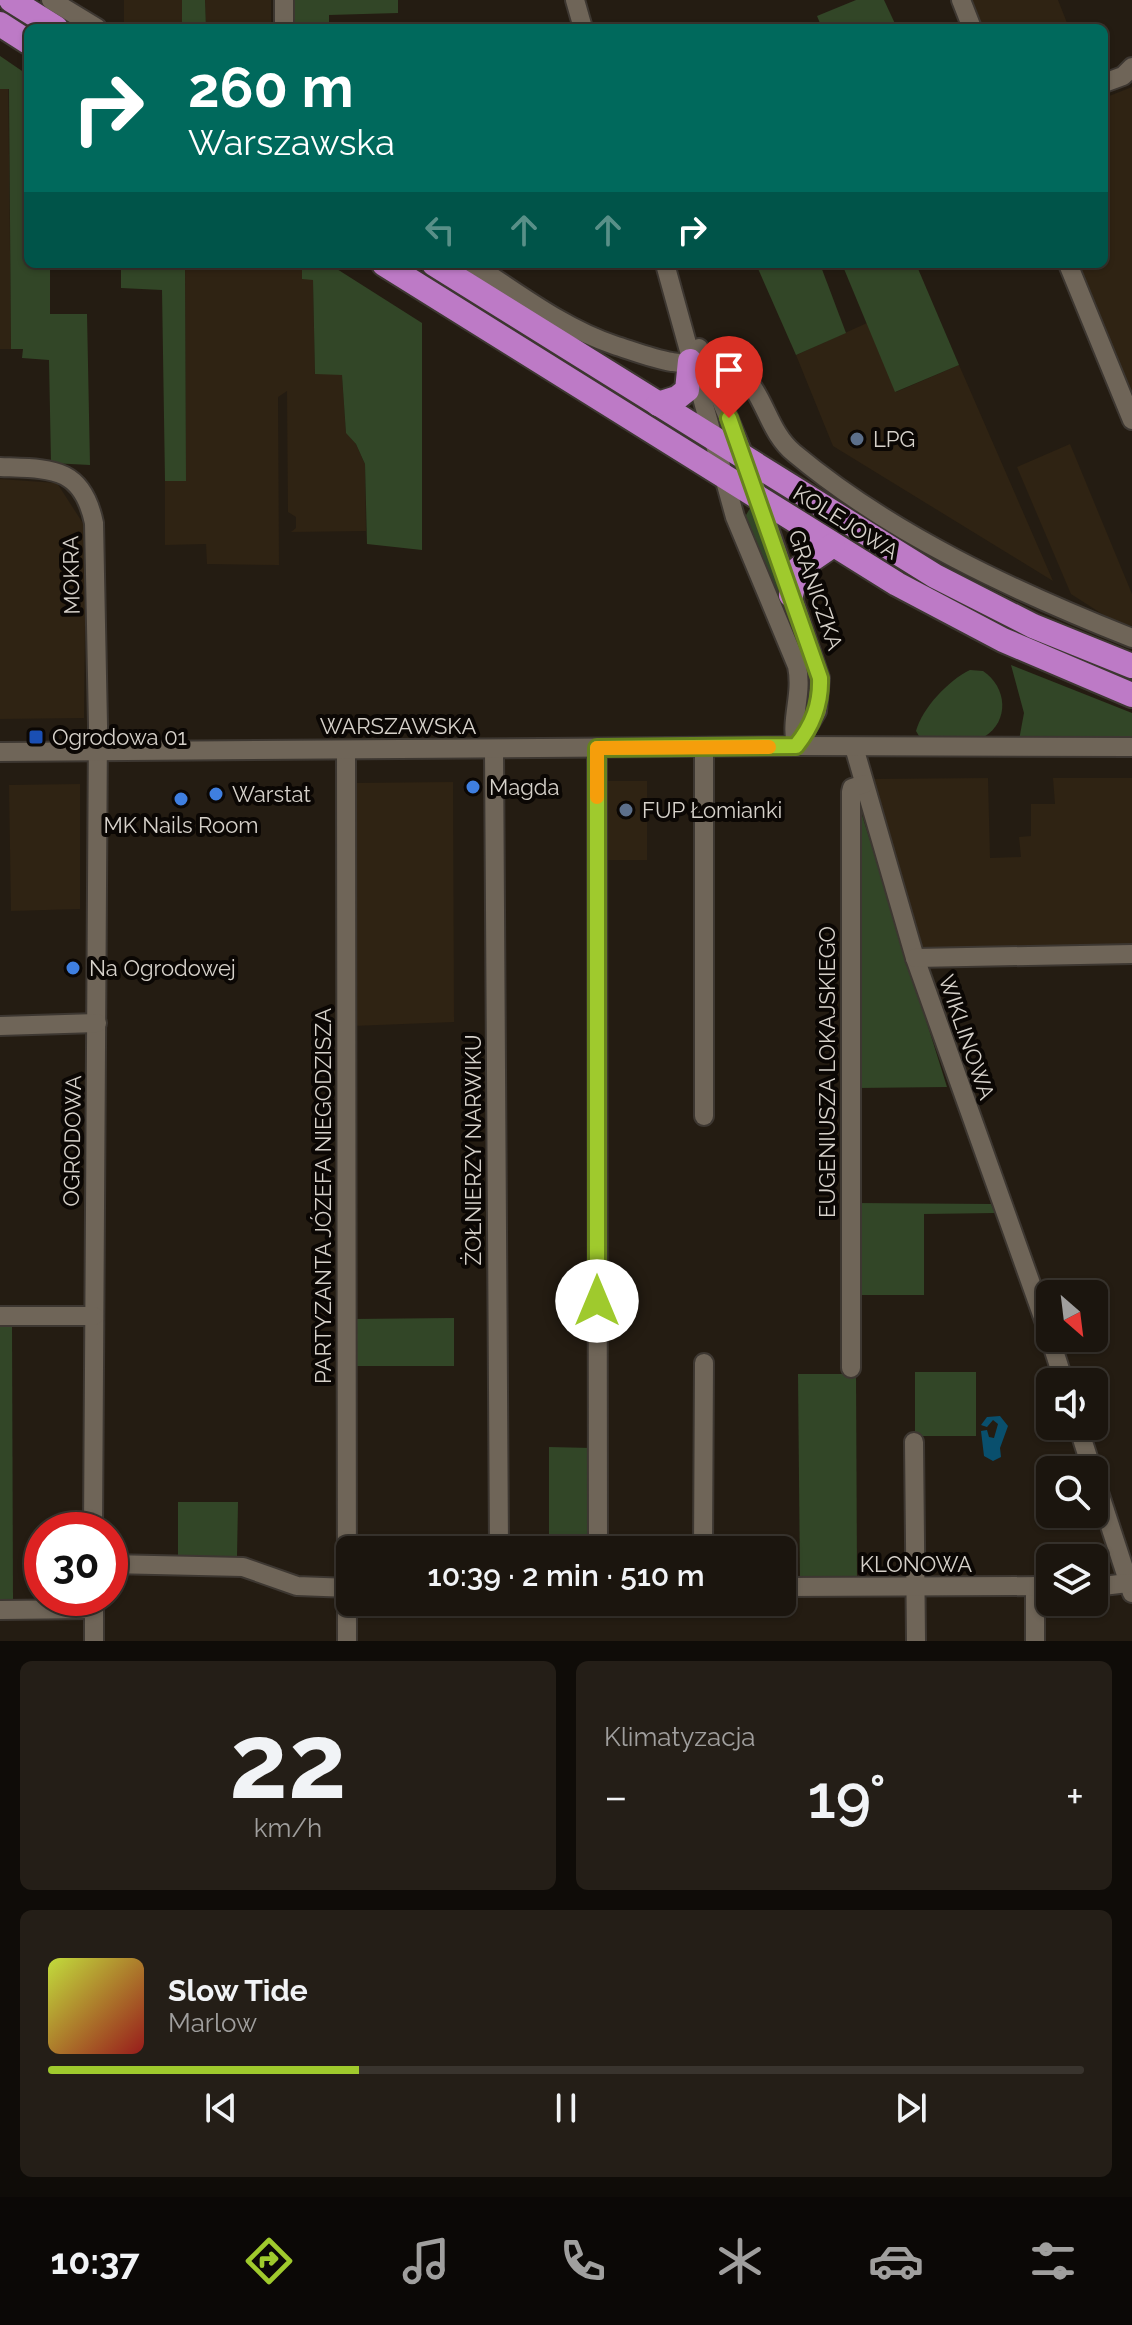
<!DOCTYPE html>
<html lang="pl">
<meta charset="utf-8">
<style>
body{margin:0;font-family:Raleway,sans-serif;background:#241e17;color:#f1f3f6;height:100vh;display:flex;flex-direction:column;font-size:30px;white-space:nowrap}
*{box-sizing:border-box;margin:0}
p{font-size:26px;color:#a09f9e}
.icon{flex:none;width:44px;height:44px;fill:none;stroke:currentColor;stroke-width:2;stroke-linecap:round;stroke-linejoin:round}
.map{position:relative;height:1641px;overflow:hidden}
.details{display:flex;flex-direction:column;gap:20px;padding:20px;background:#0f0c08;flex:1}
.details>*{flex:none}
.top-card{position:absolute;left:24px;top:24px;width:1084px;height:244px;border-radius:12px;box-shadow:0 2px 6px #0004,0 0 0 2px #39342e;background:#00695c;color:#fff;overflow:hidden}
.needle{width:52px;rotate:152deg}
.fabs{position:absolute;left:1036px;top:1280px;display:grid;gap:16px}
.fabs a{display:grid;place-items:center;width:72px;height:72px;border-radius:12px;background:#1b150e;box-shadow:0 2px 6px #0004,0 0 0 2px #39342e;font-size:40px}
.speed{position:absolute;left:24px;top:1512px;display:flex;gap:16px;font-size:40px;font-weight:700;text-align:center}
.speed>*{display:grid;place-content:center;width:104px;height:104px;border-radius:50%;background:#1b150e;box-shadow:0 2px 6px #0004,0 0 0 2px #39342e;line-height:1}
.speed .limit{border:12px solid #d22;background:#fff;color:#111}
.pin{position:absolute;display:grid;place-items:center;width:68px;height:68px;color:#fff;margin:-82px -34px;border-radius:50% 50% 50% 0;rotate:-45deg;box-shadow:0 0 8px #0007}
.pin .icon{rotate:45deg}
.me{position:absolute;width:88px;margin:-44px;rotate:0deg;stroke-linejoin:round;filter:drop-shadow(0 0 6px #0008)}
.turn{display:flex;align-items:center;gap:28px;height:168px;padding:0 32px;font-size:36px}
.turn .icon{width:104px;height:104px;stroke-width:2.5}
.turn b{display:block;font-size:56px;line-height:68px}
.lanes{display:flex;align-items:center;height:76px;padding:0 32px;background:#0003;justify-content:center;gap:40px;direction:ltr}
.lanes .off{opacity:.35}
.big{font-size:60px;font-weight:600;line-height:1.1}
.details .widget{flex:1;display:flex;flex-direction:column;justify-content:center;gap:12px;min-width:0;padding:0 28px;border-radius:12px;background:#241e17}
.details .dial{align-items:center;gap:0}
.dial b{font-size:104px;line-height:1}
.song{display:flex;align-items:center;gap:24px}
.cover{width:96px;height:96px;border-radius:12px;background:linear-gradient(135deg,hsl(70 70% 55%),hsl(0 70% 35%))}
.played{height:8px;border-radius:4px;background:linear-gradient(90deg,#9fca2d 30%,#39342e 30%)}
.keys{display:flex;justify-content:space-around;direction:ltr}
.heat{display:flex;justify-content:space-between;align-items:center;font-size:44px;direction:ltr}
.details .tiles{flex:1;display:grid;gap:20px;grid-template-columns:1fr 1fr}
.widget:last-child{grid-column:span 2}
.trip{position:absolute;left:336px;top:1536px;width:460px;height:80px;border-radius:12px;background:#1b150e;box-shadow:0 2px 6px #0004,0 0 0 2px #39342e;font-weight:600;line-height:80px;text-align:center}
.dock{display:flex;height:128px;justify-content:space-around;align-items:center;background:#0b0806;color:#a09f9e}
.dock .icon{width:56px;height:56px}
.dock .on{color:#9fca2d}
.dock b{font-size:36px;color:#f1f3f6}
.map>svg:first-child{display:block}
.built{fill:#2f2313}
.green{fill:#324627}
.water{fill:#094f6d}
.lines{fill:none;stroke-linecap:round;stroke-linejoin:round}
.minor-casing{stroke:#3d3731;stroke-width:22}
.highway-casing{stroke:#3d3731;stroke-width:28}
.minor{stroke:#6f6558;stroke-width:18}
.highway{stroke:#bd7ac6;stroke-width:24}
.route-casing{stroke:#67831d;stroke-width:20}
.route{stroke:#9fca2d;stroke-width:14}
.slow{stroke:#f59e0b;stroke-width:14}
.service-dot{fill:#5c6f8a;stroke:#0b0704;stroke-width:3}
.transit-dot{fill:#1a4fb4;stroke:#0b0704;stroke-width:3}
.shop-dot{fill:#3f7fe0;stroke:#0b0704;stroke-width:3}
.labels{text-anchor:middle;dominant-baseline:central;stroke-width:8;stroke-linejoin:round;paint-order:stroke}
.poi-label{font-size:22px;fill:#d6d1ca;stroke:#0b0704;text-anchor:start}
.street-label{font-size:22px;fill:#d6d1ca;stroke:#0b0704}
</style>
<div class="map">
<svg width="1132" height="1641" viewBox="0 0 1132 1641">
<rect width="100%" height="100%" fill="#241c12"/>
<g class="built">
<rect x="124" y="0" width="58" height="28"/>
<path d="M205 0H271V28H206Z"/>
<path d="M968 0H1058L1069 28H979Z"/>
<path d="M0 56 8 61 11 349H0Z"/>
<path d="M1132 87V406L1074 264H1104V98Z"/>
<path d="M185 264H302V279H313L315 374H342L346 432 356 444 365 464 366 531 291 532 296 528V517L288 512 287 391 278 397 279 565 207 564 206 544 165 545V481H186Z"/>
<path d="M867 323 896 392 959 365 1053 581 833 446 796 355Z"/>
<path d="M1070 444 1132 594V626L1110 619 1071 594 1017 467Z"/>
<path d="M0 479 57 483 86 528 84 718 0 719Z"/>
<path d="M988 778 990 858 1021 857 1019 837 1031 836V804H1055L1053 778H1132V947L920 952 871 779Z"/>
<path d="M604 781H647V860H605Z"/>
<path d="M453 782 454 1022 353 1026 355 783Z"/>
<path d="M80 784V909L11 911 9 785Z"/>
</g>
<g class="green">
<path d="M182 0H205L206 28H182Z"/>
<path d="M295 0H398V13L329 15V28H295Z"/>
<path d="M856 0H884L897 28H822L817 16Z"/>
<path d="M0 56 28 75V264H50V314H87L90 465 51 463 49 360 22 358 23 349H11L9 89H0Z"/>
<path d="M121 264H185L186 481H165L162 290 121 288Z"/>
<path d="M302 264H329L422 323V550L367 544 365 464 356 444 346 433 342 375 315 374 313 280 302 279Z"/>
<path d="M756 264H820L846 333 796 355Z"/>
<path d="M842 264H916L959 365 895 392Z"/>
<path d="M752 505 813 680 805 716 803 714 810 686 806 669 747 530 746 515Z"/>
<path d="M1011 665 1132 713V743L1019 740 1024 713Z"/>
<path d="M970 670 983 671C1007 687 1010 721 984 737L919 736 916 731C922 708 949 680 970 670Z"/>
<path d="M858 802 947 1087 857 1088Z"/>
<path d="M856 1203 991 1204 995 1213 924 1214V1295H855Z"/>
<path d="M454 1318V1366H354L353 1319Z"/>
<path d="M0 1325H12L13 1601H0Z"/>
<rect x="915" y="1372" width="61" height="64"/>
<path d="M798 1374H856L857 1580H800Z"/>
<path d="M549 1447 592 1448V1550H549Z"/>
<path d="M178 1502H238L237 1557H178Z"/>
</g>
<path class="water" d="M1000 1416 1008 1426 1000 1448 1001 1457 993 1461 984 1456 981 1431 987 1430 989 1437 994 1438 998 1424 993 1420 987 1427 981 1425 987 1417Z"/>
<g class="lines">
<defs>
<g id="minor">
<path d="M51 0 97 28"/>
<path d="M575 0 583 28"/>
<path d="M961 0 972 28"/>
<path d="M284 28V0"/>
<path d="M1104 83 1123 76 1132 67"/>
<path d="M473 264C518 293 563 328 614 345 633 351 653 359 672 362 698 367 709 351 736 370 765 390 766 430 794 453 892 535 1014 591 1132 638"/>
<path d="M665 264 735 517 797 666C803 695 790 718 796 746"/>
<path d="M1068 264 1132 420"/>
<path d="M699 348 746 460 820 678 817 711 796 746"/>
<path d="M0 467C51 469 82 466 94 523L98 726 93 1530"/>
<path d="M854 747 915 958 1050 1337"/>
<path d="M597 748 598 1550"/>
<path d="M704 748V1116"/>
<path d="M494 749 499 1550"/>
<path d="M346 750 347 1641"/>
<path d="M0 752 796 746 1132 747"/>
<path d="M915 958 1132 954"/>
<path d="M0 1026 97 1023"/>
<path d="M0 1316H94"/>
<path d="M1050 1338 1064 1382"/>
<path d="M851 1368V792L852 788 864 784"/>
<path d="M1078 1426 1092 1470"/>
<path d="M914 1442 916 1641"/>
<path d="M1094 1477 1132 1593"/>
<path d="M703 1550 704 1363"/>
<path d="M110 1564 243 1567 297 1586 350 1588"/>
<path d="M1035 1586V1641"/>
<path d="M782 1587 1050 1586"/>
<path d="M1094 1587 1128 1583"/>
<path d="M94 1600V1641"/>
<path d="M0 1610 94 1609"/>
</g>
<g id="highway">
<path d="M11 0 56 28"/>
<path d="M0 24 28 42"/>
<path d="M384 264 897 584 1003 640 1132 695"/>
<path d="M434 264 935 576 1033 626 1132 666"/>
<path d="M658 404 677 398 687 390 690 361"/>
<path d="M791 595 798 569 833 545"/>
</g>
</defs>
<use href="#minor" class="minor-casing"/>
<use href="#highway" class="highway-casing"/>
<use href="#minor" class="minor"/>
<use href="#highway" class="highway"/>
</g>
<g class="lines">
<defs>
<path id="route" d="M597 1301V748L796 746C813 725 821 704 820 678L729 418"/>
</defs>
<use href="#route" class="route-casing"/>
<use href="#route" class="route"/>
<path class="slow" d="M597 797V748L769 747"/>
</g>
<g class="service-dot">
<circle cx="857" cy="439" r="8"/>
<circle cx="626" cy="810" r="8"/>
</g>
<rect class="transit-dot" x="28" y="729" width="16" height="16" rx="4"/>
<g class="shop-dot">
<circle cx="473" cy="787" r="8"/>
<circle cx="216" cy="794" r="8"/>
<circle cx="181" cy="799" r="8"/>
<circle cx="73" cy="968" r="8"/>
</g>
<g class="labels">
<g class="poi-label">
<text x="873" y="439">LPG</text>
<text x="52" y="737">Ogrodowa 01</text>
<text x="489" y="787">Magda</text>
<text x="232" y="794">Warstat</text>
<text x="642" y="810">FUP Łomianki</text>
<text x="181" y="825" text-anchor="middle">MK Nails Room</text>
<text x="89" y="968">Na Ogrodowej</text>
</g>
<g class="street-label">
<text transform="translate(846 522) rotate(32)">KOLEJOWA</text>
<text transform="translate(71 575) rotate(-91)">MOKRA</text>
<text transform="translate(816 590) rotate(71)">GRANICZKA</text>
<text x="398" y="726">WARSZAWSKA</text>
<text transform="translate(967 1037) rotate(71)">WIKLINOWA</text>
<text transform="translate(827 1072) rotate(-90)">EUGENIUSZA LOKAJSKIEGO</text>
<text transform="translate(72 1141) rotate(-89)">OGRODOWA</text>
<text transform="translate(473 1150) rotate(-90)">ŻOŁNIERZY NARWIKU</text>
<text transform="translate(323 1196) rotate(-90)">PARTYZANTA JÓZEFA NIEGODZISZA</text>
<text x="916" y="1564">KLONOWA</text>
</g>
</g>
</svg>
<div class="fabs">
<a><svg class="needle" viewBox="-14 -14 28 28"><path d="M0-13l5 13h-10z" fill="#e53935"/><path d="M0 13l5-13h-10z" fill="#a09f9e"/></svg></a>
<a><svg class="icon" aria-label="sound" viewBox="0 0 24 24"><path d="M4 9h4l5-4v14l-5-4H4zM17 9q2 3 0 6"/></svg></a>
<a><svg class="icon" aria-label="search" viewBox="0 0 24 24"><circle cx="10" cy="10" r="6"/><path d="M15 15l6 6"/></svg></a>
<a><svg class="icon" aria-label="layers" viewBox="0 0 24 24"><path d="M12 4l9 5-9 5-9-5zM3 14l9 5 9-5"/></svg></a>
</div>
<div class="speed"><div class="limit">30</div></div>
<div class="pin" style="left:729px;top:418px;background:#d93025"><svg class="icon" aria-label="arrive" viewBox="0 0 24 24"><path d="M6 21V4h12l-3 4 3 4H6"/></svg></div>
<svg class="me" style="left:597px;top:1301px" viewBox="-20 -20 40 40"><circle r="19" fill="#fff"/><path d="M0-13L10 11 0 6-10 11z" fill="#9fca2d"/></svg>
<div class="trip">10:39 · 2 min · 510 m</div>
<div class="top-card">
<div class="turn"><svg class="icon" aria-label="right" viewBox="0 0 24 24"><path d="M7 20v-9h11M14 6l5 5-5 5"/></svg><div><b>260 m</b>Warszawska</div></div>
<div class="lanes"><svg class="icon off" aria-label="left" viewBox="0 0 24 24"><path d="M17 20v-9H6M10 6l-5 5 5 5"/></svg><svg class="icon off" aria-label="ahead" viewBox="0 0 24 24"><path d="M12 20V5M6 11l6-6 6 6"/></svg><svg class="icon off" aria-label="ahead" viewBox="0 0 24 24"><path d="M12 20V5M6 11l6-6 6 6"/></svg><svg class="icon" aria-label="right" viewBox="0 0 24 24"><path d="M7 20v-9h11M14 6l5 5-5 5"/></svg></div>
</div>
</div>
<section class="details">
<div class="tiles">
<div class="widget dial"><b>22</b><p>km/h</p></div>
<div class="widget"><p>Klimatyzacja</p>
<div class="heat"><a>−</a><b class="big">19°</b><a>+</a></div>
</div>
<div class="widget">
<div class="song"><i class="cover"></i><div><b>Slow Tide</b><p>Marlow</p></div></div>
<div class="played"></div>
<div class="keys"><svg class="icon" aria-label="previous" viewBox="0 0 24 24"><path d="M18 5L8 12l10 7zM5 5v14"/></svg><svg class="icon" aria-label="pause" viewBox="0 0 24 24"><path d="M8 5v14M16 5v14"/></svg><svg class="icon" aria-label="next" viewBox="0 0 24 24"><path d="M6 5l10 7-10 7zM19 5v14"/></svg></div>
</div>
</div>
</section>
<nav class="dock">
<b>10:37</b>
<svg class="icon on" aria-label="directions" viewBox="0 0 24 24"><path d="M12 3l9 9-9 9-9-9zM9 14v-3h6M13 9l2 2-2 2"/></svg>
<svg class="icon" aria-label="music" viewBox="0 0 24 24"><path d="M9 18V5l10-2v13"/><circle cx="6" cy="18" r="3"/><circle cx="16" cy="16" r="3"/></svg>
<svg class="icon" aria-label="phone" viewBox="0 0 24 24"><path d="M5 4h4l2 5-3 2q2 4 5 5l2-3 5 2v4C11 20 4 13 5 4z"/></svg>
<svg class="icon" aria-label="climate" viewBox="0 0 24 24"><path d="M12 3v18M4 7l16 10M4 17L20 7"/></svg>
<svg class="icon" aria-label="car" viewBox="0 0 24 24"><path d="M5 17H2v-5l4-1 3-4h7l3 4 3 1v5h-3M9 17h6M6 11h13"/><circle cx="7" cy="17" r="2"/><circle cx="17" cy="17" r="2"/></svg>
<svg class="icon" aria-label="filters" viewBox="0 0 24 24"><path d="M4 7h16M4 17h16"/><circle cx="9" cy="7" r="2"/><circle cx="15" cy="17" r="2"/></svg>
</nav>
